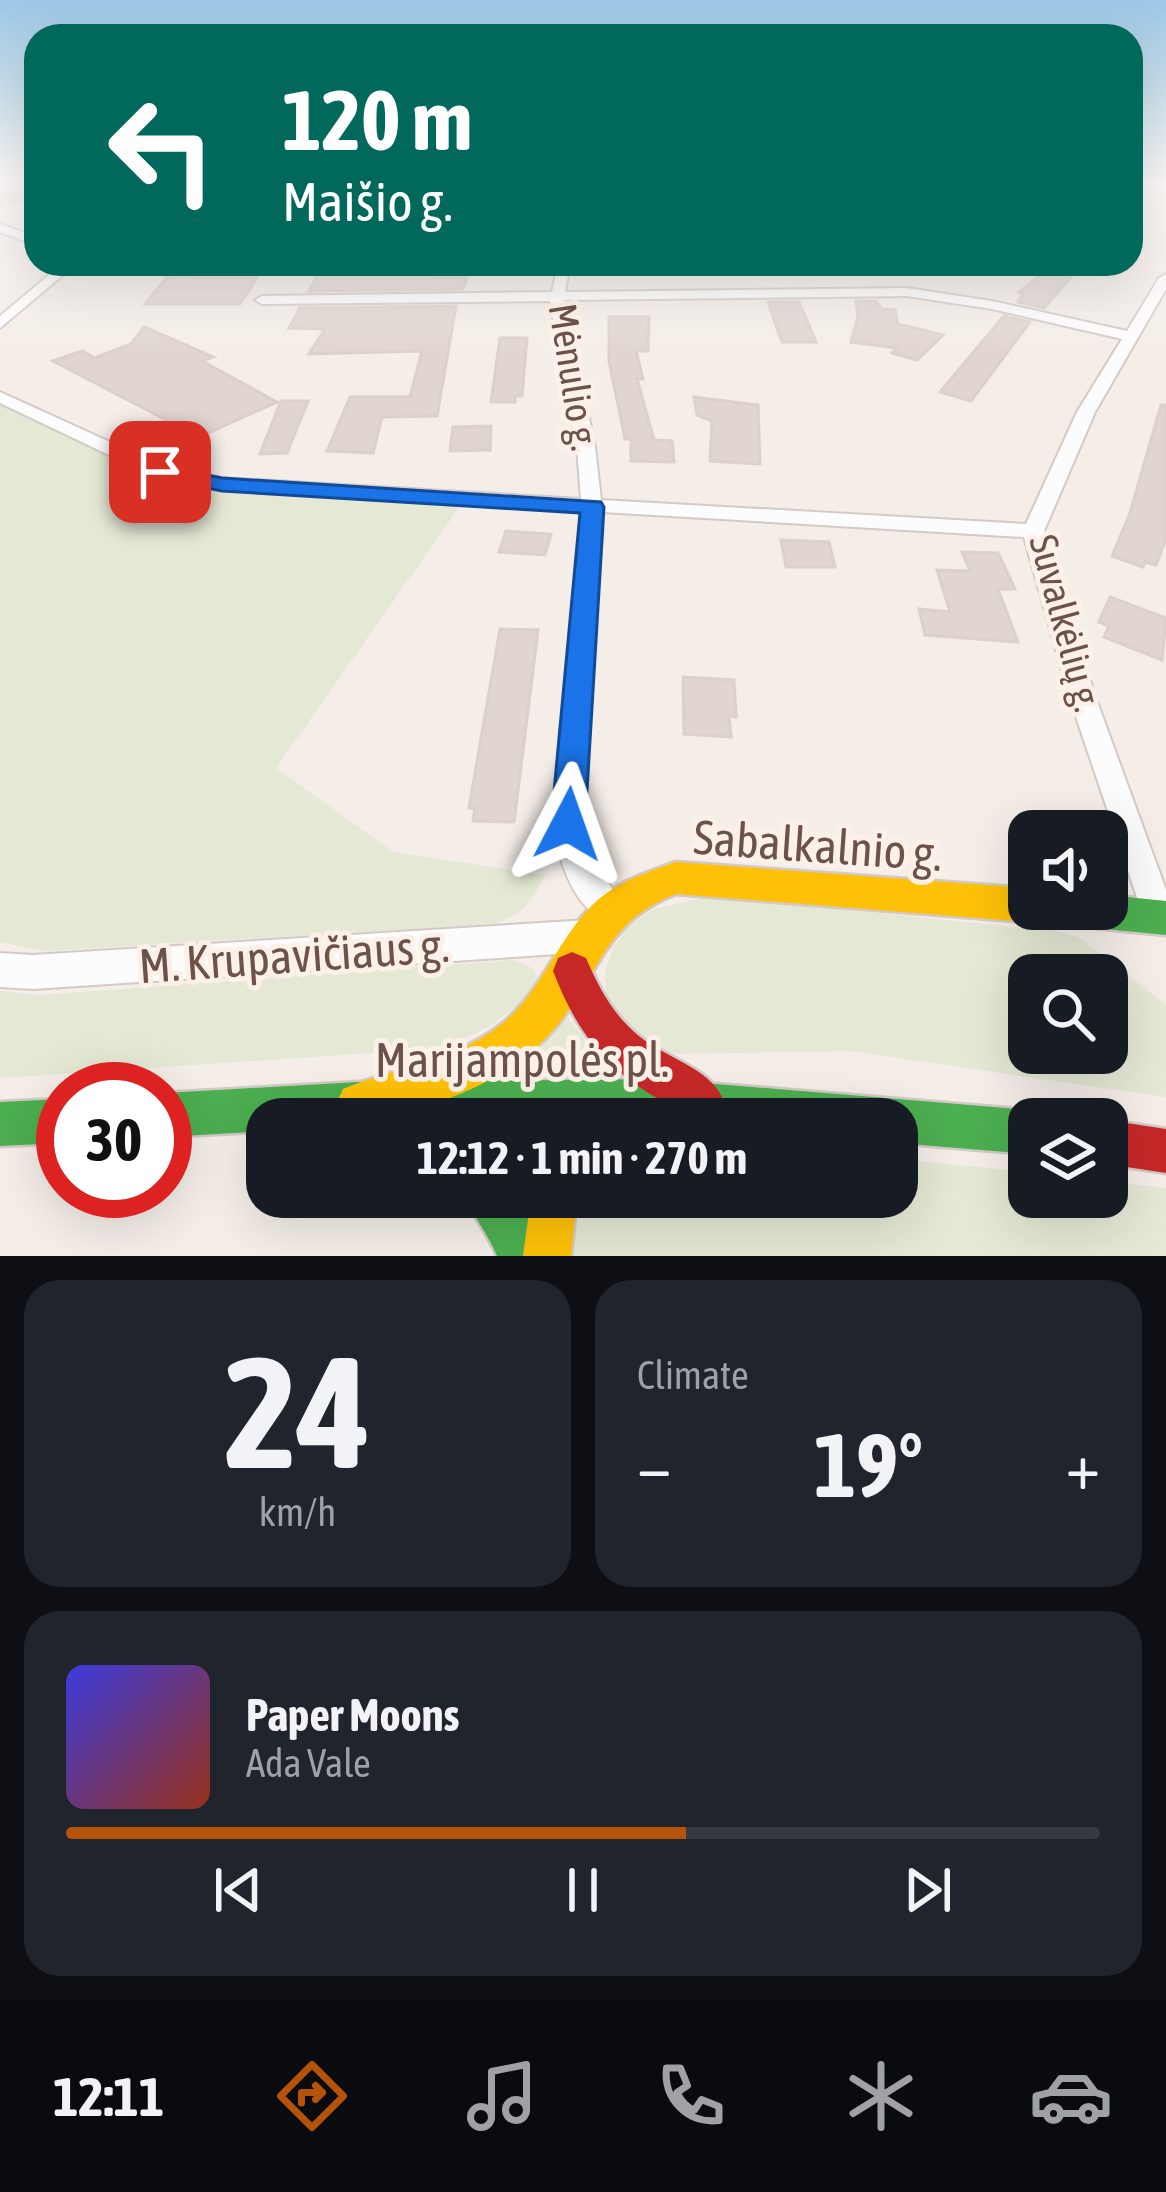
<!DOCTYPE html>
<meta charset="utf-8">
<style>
body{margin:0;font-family:"Asap Condensed",sans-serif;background:#20242c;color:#f1f3f6;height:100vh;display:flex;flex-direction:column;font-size:45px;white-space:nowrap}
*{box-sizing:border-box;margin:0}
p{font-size:39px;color:#9ea1a6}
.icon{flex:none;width:66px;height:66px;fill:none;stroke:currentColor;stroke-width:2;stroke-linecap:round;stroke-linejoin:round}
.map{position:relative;height:1256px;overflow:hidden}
.sheet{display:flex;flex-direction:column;gap:24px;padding:24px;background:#0d0f14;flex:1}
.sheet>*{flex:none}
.hud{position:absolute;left:24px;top:24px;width:1119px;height:252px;border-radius:36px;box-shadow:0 12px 48px #0002;background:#00695c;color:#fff;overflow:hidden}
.controls{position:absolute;left:1008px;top:810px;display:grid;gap:24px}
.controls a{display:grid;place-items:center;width:120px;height:120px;border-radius:24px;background:#171b24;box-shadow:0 12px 48px #0002;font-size:60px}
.speed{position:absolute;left:36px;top:1062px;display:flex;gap:24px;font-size:60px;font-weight:700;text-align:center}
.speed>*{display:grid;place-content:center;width:156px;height:156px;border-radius:50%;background:#171b24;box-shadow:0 12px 48px #0002;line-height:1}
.speed .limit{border:18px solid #d22;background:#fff;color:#111}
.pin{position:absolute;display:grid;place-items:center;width:102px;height:102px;color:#fff;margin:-51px;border-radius:24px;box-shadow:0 6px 18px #0006}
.me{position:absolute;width:132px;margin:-66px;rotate:4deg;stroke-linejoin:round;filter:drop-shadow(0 0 9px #0008)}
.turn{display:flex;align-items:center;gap:42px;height:252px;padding:0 60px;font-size:54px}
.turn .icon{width:156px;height:156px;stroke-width:2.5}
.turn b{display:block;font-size:84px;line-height:102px}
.big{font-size:90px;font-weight:700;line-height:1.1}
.sheet .tile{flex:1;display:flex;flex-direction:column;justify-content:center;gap:18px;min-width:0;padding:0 42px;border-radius:36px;background:#20242c}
.sheet .dial{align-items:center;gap:0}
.dial b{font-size:156px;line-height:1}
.song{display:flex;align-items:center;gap:36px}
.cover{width:144px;height:144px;border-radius:18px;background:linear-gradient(135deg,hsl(240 70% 55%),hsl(10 70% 35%))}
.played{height:12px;border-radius:6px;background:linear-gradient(90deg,#b45309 60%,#363941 60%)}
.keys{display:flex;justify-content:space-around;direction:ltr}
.heat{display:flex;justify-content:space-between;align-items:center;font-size:66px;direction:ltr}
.sheet .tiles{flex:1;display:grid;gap:24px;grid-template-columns:1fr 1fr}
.tile:last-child{grid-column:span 2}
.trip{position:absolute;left:246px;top:1098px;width:672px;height:120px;border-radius:36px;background:#171b24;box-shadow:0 12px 48px #0002;font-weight:700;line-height:120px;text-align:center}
.dock{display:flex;height:192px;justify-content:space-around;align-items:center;background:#090b0e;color:#9ea1a6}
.dock .icon{width:84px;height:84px}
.dock .current{color:#b45309}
.dock b{font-size:54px;color:#f1f3f6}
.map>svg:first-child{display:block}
.green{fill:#e4e8d4;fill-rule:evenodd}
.building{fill:#e0d5d1;stroke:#dcd0cb;stroke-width:3}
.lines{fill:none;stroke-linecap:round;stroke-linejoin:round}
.street-casing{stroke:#d3cac6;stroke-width:4}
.fast-casing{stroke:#d3c9c6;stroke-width:5}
.slow-casing{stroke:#d3c9c6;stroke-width:5}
.jam-casing{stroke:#d3c9c6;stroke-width:5}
.street{fill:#fdfcfc;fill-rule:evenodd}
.fast{fill:#4caf50;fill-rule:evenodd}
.slow{fill:#ffc107;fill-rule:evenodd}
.jam{fill:#c62828;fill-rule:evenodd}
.route{fill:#1a73e8;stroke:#114b97;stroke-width:3}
.labels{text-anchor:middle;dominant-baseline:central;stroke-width:10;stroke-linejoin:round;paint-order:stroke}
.street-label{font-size:39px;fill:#6d524c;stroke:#fcf1e8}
.near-street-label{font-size:48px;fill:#6d524c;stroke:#fcf1e8}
</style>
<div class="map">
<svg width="1166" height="1256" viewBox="0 0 1166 1256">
<rect width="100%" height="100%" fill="#f4ede8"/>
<g class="green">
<path d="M0 404 163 482 209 490 460 506 276 768 393 852 545 875C533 901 522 914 495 924L45 951 0 942Z"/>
<path d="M709 896 1056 931 1080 938 1166 1005V1097L850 1051 675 1054 645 1047 606 999 605 972 613 948 628 927 651 910ZM1029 975H1107V1053H1029Z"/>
<path d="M512 960C531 966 538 969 539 989L492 1025 445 1048 0 1078V991L40 995Z"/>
<path d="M567 1017 611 1072 521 1070Z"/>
<path d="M897 1159 1029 1172V1197H1107V1181L1166 1188V1256H571L577 1197H897Z"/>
</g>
<g class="building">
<path d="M0 180H36V197L0 206Z"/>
<path d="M324 264H439L433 277H467L463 289 309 291Z"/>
<path d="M1055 264H1082L1044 308 1018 302 1023 293 1019 292Z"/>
<path d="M197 275 196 277 258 276 240 304H145L168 276Z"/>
<path d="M856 301H876L882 309 895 310 898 324 943 335 917 360 892 353 897 348 851 342 858 317Z"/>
<path d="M768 302H799L816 342H782Z"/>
<path d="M456 306 437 416 382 417 373 453 327 451 350 397H410L422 351 309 354 325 329 289 328 300 308Z"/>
<path d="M1004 316 1030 322 971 401 940 392Z"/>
<path d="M609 317H649L648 351H636L643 379H637L654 440 672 441 674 462 631 461V439H625L609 361Z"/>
<path d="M144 327 213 357 202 361 277 402 199 437 53 361 82 351 95 358 131 344Z"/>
<path d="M500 338H527L522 396H515V402H491Z"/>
<path d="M694 397 758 405 760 464 710 461 712 421 697 415Z"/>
<path d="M281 401H308L287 453 260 454Z"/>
<path d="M1161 405H1166V539L1156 565 1145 562 1143 567 1112 556 1130 513Z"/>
<path d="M491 426 490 450 450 451 453 427Z"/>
<path d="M506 531 551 534 545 555 499 552Z"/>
<path d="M781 540 829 542 835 567H786Z"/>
<path d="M962 552 998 553 1015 589H998L1018 642 925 635 919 609 950 612 937 570 970 571Z"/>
<path d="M1110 597 1166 618 1162 660 1104 637 1109 626 1099 622Z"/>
<path d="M500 629 538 630 514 822 473 821 475 808H469Z"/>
<path d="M683 677 734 680 736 717 729 716 731 737 684 734Z"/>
</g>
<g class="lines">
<defs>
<g id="street">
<path d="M0 224 36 237V245L0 232Z"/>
<path d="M62 264H76L0 328V316Z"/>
<path d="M558 264H570L565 292 907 288 992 301 1127 331 1159 278 1166 274V289L1095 412 1044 531 1095 696 1166 890V931L1160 933 1148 929 1144 918 1069 696 1024 537 602 512 583 824 590 858 626 908 622 919 610 923C572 909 559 860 553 824L581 511 222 490 153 476 0 403V392L165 467 222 478 581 499 577 447 550 301 262 304 255 300 262 296 552 292ZM907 296 992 309 1122 339 1077 412 1026 524 601 500 595 447 564 300Z"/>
<path d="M588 920 600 925 605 936 600 947 588 952 33 989 0 987V953L33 955Z"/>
</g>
<g id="fast">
<path d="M1107 895 1166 901V935L1075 926 1062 921 1057 909H1107Z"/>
<path d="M655 1079 1029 1110 1046 1119H1029V1154L897 1143V1119H267V1131L165 1137V1093L358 1082Z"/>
<path d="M63 1099V1143L0 1146V1102Z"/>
<path d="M466 1197H520L545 1256H497C488 1234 474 1218 466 1197Z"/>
</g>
<g id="slow">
<path d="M675 862 1029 888V909H1045L1042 917 1029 922 676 894C603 923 601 973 556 1027 509 1084 415 1119 343 1119L336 1104 343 1089C396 1067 459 1060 504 1022 545 987 560 932 600 898 622 880 649 872 675 862Z"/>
<path d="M531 1197H577L571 1256H523Z"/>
</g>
<g id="jam">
<path d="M572 952 586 958C599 988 613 1015 639 1036 664 1057 709 1068 722 1097L715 1112 700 1119C622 1086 583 1049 553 971L558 958Z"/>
<path d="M1107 1120 1166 1129V1173L1107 1164Z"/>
</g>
</defs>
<use href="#street" class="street-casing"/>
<use href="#fast" class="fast-casing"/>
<use href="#slow" class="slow-casing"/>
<use href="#jam" class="jam-casing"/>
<use href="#street" class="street"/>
<use href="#fast" class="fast"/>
<use href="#slow" class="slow"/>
<use href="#jam" class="jam"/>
</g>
<linearGradient id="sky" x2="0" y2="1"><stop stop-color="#9cc7e5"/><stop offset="0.51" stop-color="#faf7f5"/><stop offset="1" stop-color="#faf7f5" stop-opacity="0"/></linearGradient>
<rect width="1166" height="355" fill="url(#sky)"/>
<path class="route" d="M160 466 222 478 601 502 604 507 585 824 580 834 568 838 556 834 551 824 580 513 222 491 152 477 149 472Z"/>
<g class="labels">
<g class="street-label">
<text transform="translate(574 377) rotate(81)">Mėnulio g.</text>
<text transform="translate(1066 623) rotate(75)">Suvalkėlių g.</text>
</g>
<g class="near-street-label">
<text transform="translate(818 845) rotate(4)">Sabalkalnio g.</text>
<text transform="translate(294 955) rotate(-4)">M. Krupavičiaus g.</text>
<text x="522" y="1059">Marijampolės pl.</text>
</g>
</g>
</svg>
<div class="controls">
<a><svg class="icon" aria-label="sound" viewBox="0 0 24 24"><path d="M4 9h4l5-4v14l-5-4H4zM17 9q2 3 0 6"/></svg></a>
<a><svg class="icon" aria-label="search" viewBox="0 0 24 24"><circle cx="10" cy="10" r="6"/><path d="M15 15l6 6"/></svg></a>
<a><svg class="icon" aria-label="layers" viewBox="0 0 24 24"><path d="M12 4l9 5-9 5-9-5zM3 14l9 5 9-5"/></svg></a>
</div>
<div class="speed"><div class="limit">30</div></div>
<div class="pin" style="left:160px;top:472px;background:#d93025"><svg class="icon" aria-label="arrive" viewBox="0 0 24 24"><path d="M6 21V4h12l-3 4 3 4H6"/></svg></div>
<svg class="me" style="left:568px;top:824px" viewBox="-20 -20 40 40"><path d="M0-17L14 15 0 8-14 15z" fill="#1a73e8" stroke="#fff" stroke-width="4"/></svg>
<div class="trip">12:12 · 1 min · 270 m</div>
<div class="hud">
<div class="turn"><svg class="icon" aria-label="left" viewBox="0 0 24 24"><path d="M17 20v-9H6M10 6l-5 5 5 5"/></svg><div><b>120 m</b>Maišio g.</div></div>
</div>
</div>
<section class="sheet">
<div class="tiles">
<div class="tile dial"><b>24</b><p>km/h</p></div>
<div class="tile"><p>Climate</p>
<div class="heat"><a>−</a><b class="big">19°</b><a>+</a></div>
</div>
<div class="tile">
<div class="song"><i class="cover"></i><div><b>Paper Moons</b><p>Ada Vale</p></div></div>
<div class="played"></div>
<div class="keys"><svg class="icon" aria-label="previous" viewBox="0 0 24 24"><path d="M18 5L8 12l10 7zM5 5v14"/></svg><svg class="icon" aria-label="pause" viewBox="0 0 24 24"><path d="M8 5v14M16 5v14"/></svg><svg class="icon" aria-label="next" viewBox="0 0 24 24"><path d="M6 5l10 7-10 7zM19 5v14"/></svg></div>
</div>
</div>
</section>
<nav class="dock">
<b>12:11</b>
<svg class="icon current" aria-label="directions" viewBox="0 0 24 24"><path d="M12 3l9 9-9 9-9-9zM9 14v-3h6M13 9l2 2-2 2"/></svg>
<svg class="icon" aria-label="music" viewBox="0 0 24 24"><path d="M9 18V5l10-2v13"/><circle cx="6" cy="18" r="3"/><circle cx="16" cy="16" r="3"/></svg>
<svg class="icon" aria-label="phone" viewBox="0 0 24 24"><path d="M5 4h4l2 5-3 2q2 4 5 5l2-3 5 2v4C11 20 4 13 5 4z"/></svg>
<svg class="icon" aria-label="climate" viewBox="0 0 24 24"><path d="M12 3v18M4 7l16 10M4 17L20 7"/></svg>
<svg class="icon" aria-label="car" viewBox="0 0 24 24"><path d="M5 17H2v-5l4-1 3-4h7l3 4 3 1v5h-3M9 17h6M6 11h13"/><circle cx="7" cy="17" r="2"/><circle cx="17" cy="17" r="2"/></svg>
</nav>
